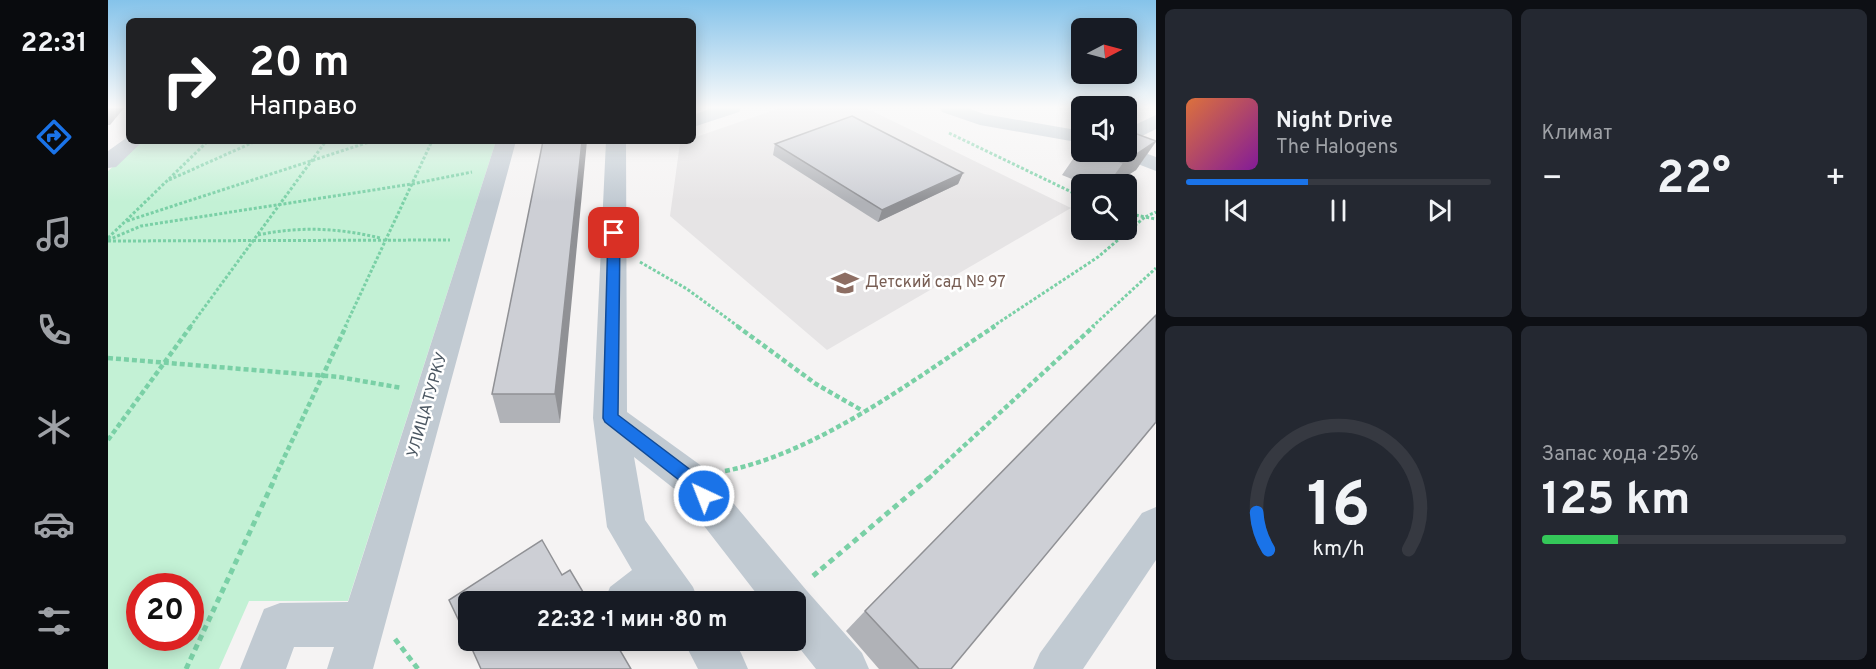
<!DOCTYPE html>
<html lang="ru">
<meta charset="utf-8">
<style>
body{margin:0;font-family:Overpass,sans-serif;background:#242831;color:#f1f3f6;height:100vh;display:flex;flex-direction:column;font-size:22px;white-space:nowrap}
*{box-sizing:border-box;margin:0}
p{font-size:20px;color:#9ea1a6}
.icon{flex:none;width:33px;height:33px;fill:none;stroke:currentColor;stroke-width:2;stroke-linecap:round;stroke-linejoin:round}
.map{position:relative;flex:1;overflow:hidden}
.drawer{display:flex;flex-direction:column;gap:9px;padding:9px;background:#0d0f14;width:720px}
.drawer>*{flex:none}
.top-card{position:absolute;left:18px;top:18px;width:570px;height:126px;border-radius:9px;box-shadow:0 3px 15px #0003;background:#202124;color:#fff;overflow:hidden}
.needle{width:39px;rotate:84deg}
.tools{position:absolute;left:963px;top:18px;display:grid;gap:12px}
.tools a{display:grid;place-items:center;width:66px;height:66px;border-radius:9px;background:#171b24;box-shadow:0 3px 15px #0003;font-size:30px}
.speed{position:absolute;left:18px;top:573px;display:flex;gap:12px;font-size:30px;font-weight:700;text-align:center}
.speed>*{display:grid;place-content:center;width:78px;height:78px;border-radius:50%;background:#171b24;box-shadow:0 3px 15px #0003;line-height:1}
.speed .limit{border:9px solid #d22;background:#fff;color:#111}
.pin{position:absolute;display:grid;place-items:center;width:51px;height:51px;color:#fff;margin:-26px;border-radius:12px;box-shadow:0 3px 9px #0006}
.me{position:absolute;width:66px;margin:-33px;rotate:317deg;stroke-linejoin:round;filter:drop-shadow(0 0 4px #0008)}
.turn{display:flex;align-items:center;gap:21px;height:126px;padding:0 24px;font-size:27px}
.turn .icon{width:78px;height:78px;stroke-width:2.5}
.turn b{display:block;font-size:42px;line-height:51px}
.big{font-size:45px;font-weight:700;line-height:1.1}
.drawer .widget{flex:1;display:flex;flex-direction:column;justify-content:center;gap:9px;min-width:0;padding:0 21px;border-radius:9px;background:#242831}
.drawer .dial{align-items:center;gap:0}
.dial svg{height:156px;overflow:visible;fill:none;stroke:#363941;stroke-width:7;stroke-linecap:round;text-anchor:middle}
.dial text{fill:#f1f3f6;stroke:none}
.song{display:flex;align-items:center;gap:18px}
.cover{width:72px;height:72px;border-radius:9px;background:linear-gradient(135deg,hsl(20 70% 55%),hsl(290 70% 35%))}
.played{height:6px;border-radius:3px;background:linear-gradient(90deg,#1a73e8 40%,#363941 40%)}
.keys{display:flex;justify-content:space-around;direction:ltr}
.heat{display:flex;justify-content:space-between;align-items:center;font-size:33px;direction:ltr}
.charge{height:9px;border-radius:4px;background:linear-gradient(90deg,#34c759 25%,#363941 0)}
.drawer .tiles{flex:1;display:grid;gap:9px;grid-template-columns:repeat(2,1fr)}
.trip{position:absolute;left:350px;top:591px;width:348px;height:60px;border-radius:9px;background:#171b24;box-shadow:0 3px 15px #0003;font-weight:700;line-height:60px;text-align:center}
main{display:flex;flex:1;min-height:0}
.tabs{display:flex;flex-direction:column;width:108px;justify-content:space-around;align-items:center;background:#090b0e;color:#9ea1a6}
.tabs .icon{width:42px;height:42px}
.tabs .current{color:#1a73e8}
.tabs b{font-size:27px;color:#f1f3f6}
.map>svg:first-child{display:block}
.education{fill:#e6e4e5}
.green{fill:#c3f1d5;fill-rule:evenodd}
.lines{fill:none;stroke-linecap:round;stroke-linejoin:round}
.path-far2{stroke:#7ad0a6;stroke-width:3;stroke-dasharray:3 2;stroke-linecap:butt}
.path-far1{stroke:#7ad0a6;stroke-width:4.5;stroke-dasharray:5 3;stroke-linecap:butt}
.path{stroke:#7ad0a6;stroke-width:5;stroke-dasharray:6 4.5;stroke-linecap:butt}
.minor{fill:#c1cad2;fill-rule:evenodd}
.wall{fill:#b0b2b7}
.shaded-wall{fill:#909195}
.building{fill:#cdcfd5;stroke:#909195;stroke-width:1.5}
.route{fill:#1a73e8;stroke:#114b97;stroke-width:1.5}
.labels{text-anchor:middle;dominant-baseline:central;stroke-width:5;stroke-linejoin:round;paint-order:stroke}
.education-label{font-size:16px;fill:#785e54;stroke:#fff;text-anchor:start}
.street-label{font-size:16px;fill:#4a5661;stroke:#fff}
</style>
<main>
<nav class="tabs">
<b>22:31</b>
<svg class="icon current" aria-label="directions" viewBox="0 0 24 24"><path d="M12 3l9 9-9 9-9-9zM9 14v-3h6M13 9l2 2-2 2"/></svg>
<svg class="icon" aria-label="music" viewBox="0 0 24 24"><path d="M9 18V5l10-2v13"/><circle cx="6" cy="18" r="3"/><circle cx="16" cy="16" r="3"/></svg>
<svg class="icon" aria-label="phone" viewBox="0 0 24 24"><path d="M5 4h4l2 5-3 2q2 4 5 5l2-3 5 2v4C11 20 4 13 5 4z"/></svg>
<svg class="icon" aria-label="climate" viewBox="0 0 24 24"><path d="M12 3v18M4 7l16 10M4 17L20 7"/></svg>
<svg class="icon" aria-label="car" viewBox="0 0 24 24"><path d="M5 17H2v-5l4-1 3-4h7l3 4 3 1v5h-3M9 17h6M6 11h13"/><circle cx="7" cy="17" r="2"/><circle cx="17" cy="17" r="2"/></svg>
<svg class="icon" aria-label="filters" viewBox="0 0 24 24"><path d="M4 7h16M4 17h16"/><circle cx="9" cy="7" r="2"/><circle cx="15" cy="17" r="2"/></svg>
</nav>
<div class="map">
<svg width="1048" height="669" viewBox="0 0 1048 669">
<rect width="100%" height="100%" fill="#f5f3f3"/>
<path class="education" d="M672 108H758L963 208 719 350 562 216 572 143 585 141V138Z"/>
<path class="green" d="M35 141H388L240 601H141L111 669H0V171ZM32 586H82V638H32Z"/>
<g class="lines">
<g class="path-far2">
<path d="M966 108 973 115"/>
<path d="M841 133 974 197"/>
<path d="M61 180 148 141"/>
<path d="M1018 213 1037 217 1048 212"/>
<path d="M19 221 264 141"/>
<path d="M150 235C192 226 231 228 272 238"/>
<path d="M0 238 100 141"/>
<path d="M0 240 33 226 304 184 364 172"/>
<path d="M0 241 342 240"/>
<path d="M532 262 579 289 631 327"/>
<path d="M82 327 218 141"/>
<path d="M237 327 324 141"/>
<path d="M884 327 990 257 1037 217 1048 219"/>
<path d="M984 327 1048 268"/>
</g>
<g class="path-far1">
<path d="M629 326 708 384 755 411"/>
<path d="M0 358 231 377 294 388"/>
<path d="M0 440 83 326"/>
<path d="M617 471C710 453 808 378 887 326"/>
<path d="M166 479 238 326"/>
<path d="M820 479 986 326"/>
</g>
<g class="path">
<path d="M705 576 821 478"/>
<path d="M287 639 310 669"/>
<path d="M78 669 167 478"/>
</g>
<g class="minor">
<path d="M604 108H633L631 112 585 127V115Z"/>
<path d="M832 108H860L876 114 974 131V143L872 125 834 112Z"/>
<path d="M1048 115V129L1018 144V129Z"/>
<path d="M21 136V141H35L8 167 0 168V151Z"/>
<path d="M388 141H408L265 669H219L226 647H186L178 669H132L156 609 172 603 240 602Z"/>
<path d="M498 141H518L519 412 595 467 699 591 754 653 761 669H708L685 640 687 602H655L569 491 526 457 537 520 585 587 591 602H496L502 587 524 570 499 527 485 418Z"/>
<path d="M1018 146 1048 157V171L1009 156 1006 152H1018Z"/>
<path d="M1048 507V560L975 669H925L932 653 1034 513Z"/>
<path d="M575 640H625L633 653 640 669H590Z"/>
</g>
</g>
<g class="wall">
<path d="M435 141 452 423H392L384 394Z"/>
<path d="M1048 142 1028 170 1006 184H976L954 175 974 146V152H1018Z"/>
<path d="M667 144 855 173 850 184 770 222 665 155Z"/>
<path d="M757 611 843 669H771L738 631Z"/>
</g>
<g class="shaded-wall">
<path d="M0 108H16L2 125H0Z"/>
<path d="M474 141H479L452 423 447 394Z"/>
<path d="M1048 141 1028 170 1006 184H1000L1015 163Z"/>
<path d="M855 173 850 184 770 222 774 210Z"/>
</g>
<g class="building">
<path d="M744 116 855 173 774 210 667 144Z"/>
<path d="M1018 130 1048 141 1015 163 986 152H1018Z"/>
<path d="M435 141H474L447 394H384Z"/>
<path d="M1048 315V422L843 669H811L757 611Z"/>
<path d="M434 540 454 575 462 570 481 602H360V640L341 600Z"/>
<path d="M360 640H506L523 669H373Z"/>
</g>
<linearGradient id="sky" x2="0" y2="1"><stop stop-color="#85c3ea"/><stop offset="0.53" stop-color="#fafafa"/><stop offset="1" stop-color="#fafafa" stop-opacity="0"/></linearGradient>
<rect width="1048" height="202" fill="url(#sky)"/>
<path class="route" d="M506 229 512 233 510 415 588 474 604 496 602 502 596 504 589 502 576 484 497 422 495 418 500 233Z"/>
<defs>
<symbol id="school-bare" viewBox="-9 -9 18 18"><path d="M0-5L7-2L0 1L-7-2ZM-4 1L0 2.5L4 1V4Q0 6-4 4Z" fill="#8d6e63" stroke="#fff" stroke-width="2.5" paint-order="stroke"/></symbol>
</defs>
<g fill-rule="evenodd">
<use href="#school-bare" x="718" y="264" width="38" height="38"/>
</g>
<g class="labels">
<g class="education-label">
<text x="757" y="283">Детский сад № 97</text>
</g>
<g class="street-label">
<text transform="translate(320 405) rotate(-74)">УЛИЦА ТУРКУ</text>
</g>
</g>
</svg>
<div class="tools">
<a><svg class="needle" viewBox="-14 -14 28 28"><path d="M0-13l5 13h-10z" fill="#e53935"/><path d="M0 13l5-13h-10z" fill="#9ea1a6"/></svg></a>
<a><svg class="icon" aria-label="sound" viewBox="0 0 24 24"><path d="M4 9h4l5-4v14l-5-4H4zM17 9q2 3 0 6"/></svg></a>
<a><svg class="icon" aria-label="search" viewBox="0 0 24 24"><circle cx="10" cy="10" r="6"/><path d="M15 15l6 6"/></svg></a>
</div>
<div class="speed"><div class="limit">20</div></div>
<div class="pin" style="left:506px;top:233px;background:#d93025"><svg class="icon" aria-label="arrive" viewBox="0 0 24 24"><path d="M6 21V4h12l-3 4 3 4H6"/></svg></div>
<svg class="me" style="left:596px;top:496px" viewBox="-20 -20 40 40"><circle r="17" fill="#1a73e8" stroke="#fff" stroke-width="3"/><path d="M0-11L8 9 0 5-8 9z" fill="#fff"/></svg>
<div class="trip">22:32 · 1 мин · 80 m</div>
<div class="top-card">
<div class="turn"><svg class="icon" aria-label="right" viewBox="0 0 24 24"><path d="M7 20v-9h11M14 6l5 5-5 5"/></svg><div><b>20 m</b>Направо</div></div>
</div>
</div>
<section class="drawer">
<div class="tiles">
<div class="widget">
<div class="song"><i class="cover"></i><div><b>Night Drive</b><p>The Halogens</p></div></div>
<div class="played"></div>
<div class="keys"><svg class="icon" aria-label="previous" viewBox="0 0 24 24"><path d="M18 5L8 12l10 7zM5 5v14"/></svg><svg class="icon" aria-label="pause" viewBox="0 0 24 24"><path d="M8 5v14M16 5v14"/></svg><svg class="icon" aria-label="next" viewBox="0 0 24 24"><path d="M6 5l10 7-10 7zM19 5v14"/></svg></div>
</div>
<div class="widget"><p>Климат</p>
<div class="heat"><a>−</a><b class="big">22°</b><a>+</a></div>
</div>
<div class="widget dial"><svg viewBox="0 0 100 80">
<path d="M14 69A42 42 0 1 1 86 69"/>
<path d="M14 69A42 42 0 0 1 8 50" stroke="#1a73e8"/>
<text x="50" y="56" font-size="32" font-weight="700">16</text>
<text x="50" y="72" font-size="11">km/h</text>
</svg></div>
<div class="widget"><p>Запас хода · 25%</p><b class="big">125 km</b><div class="charge"></div></div>
</div>
</section>
</main>
